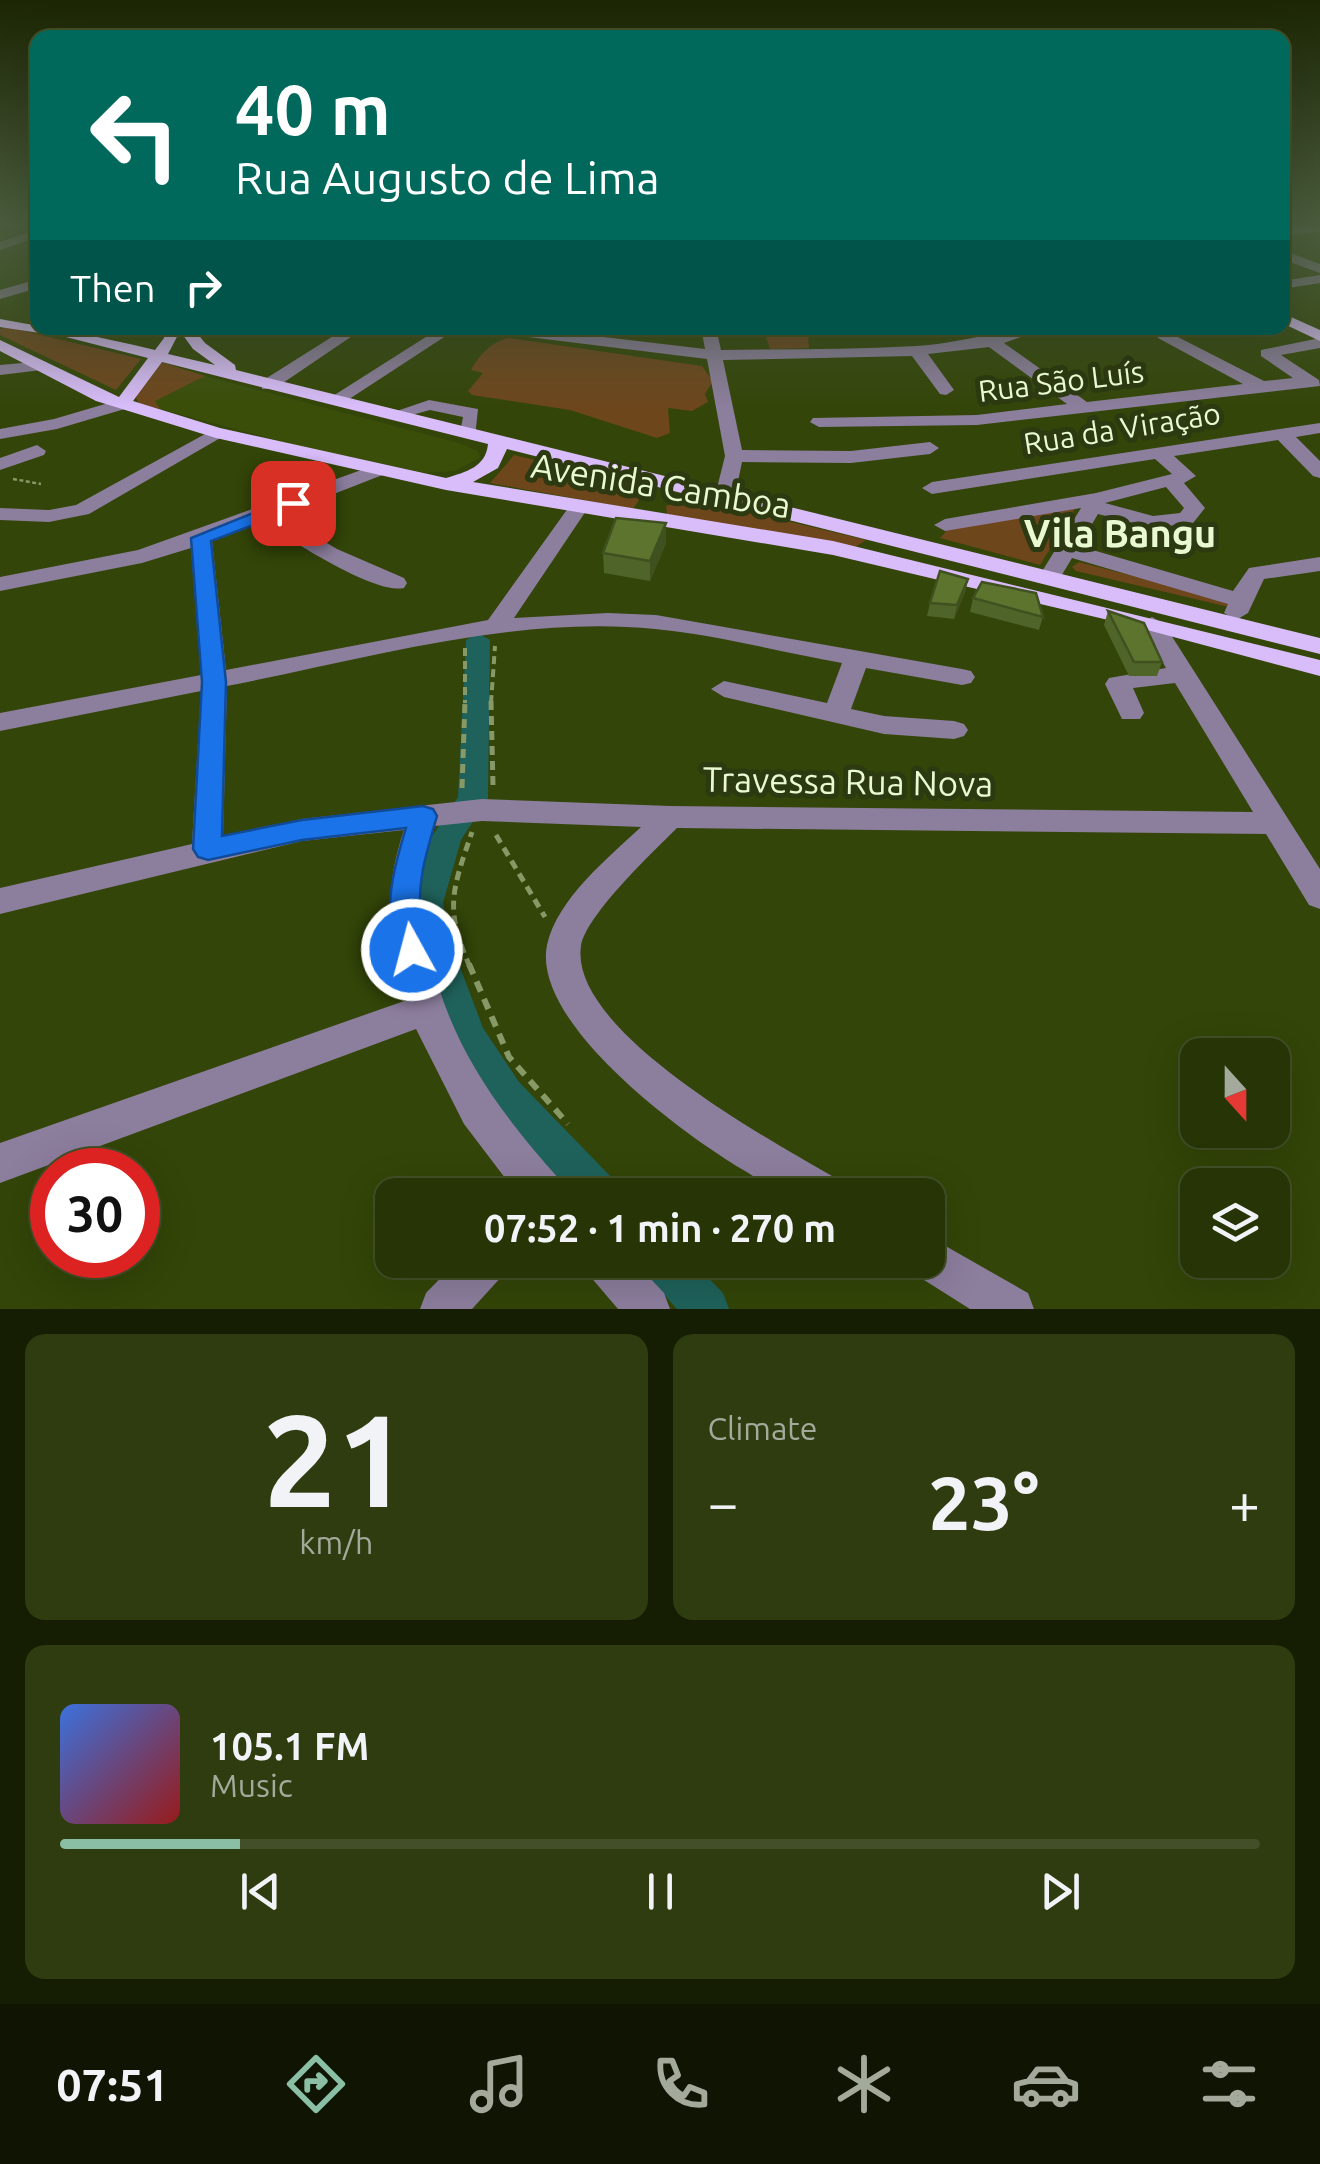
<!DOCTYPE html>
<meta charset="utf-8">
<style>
body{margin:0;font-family:Ubuntu,sans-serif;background:#2e3c10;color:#f1f3f6;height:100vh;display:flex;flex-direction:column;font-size:38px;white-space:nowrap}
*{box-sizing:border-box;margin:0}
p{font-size:32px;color:#a4aa9b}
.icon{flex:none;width:55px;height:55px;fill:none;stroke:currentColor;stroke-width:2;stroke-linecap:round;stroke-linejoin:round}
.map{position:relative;height:1309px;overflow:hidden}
.details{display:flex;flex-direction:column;gap:25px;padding:25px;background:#151d03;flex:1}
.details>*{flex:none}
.banner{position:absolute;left:30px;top:30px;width:1260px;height:305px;border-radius:20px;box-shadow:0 10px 40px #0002,0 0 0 2px #424f28;background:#00695c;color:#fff;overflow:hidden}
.needle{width:65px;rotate:159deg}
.fabs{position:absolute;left:1180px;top:1038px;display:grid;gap:20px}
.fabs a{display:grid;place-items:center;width:110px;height:110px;border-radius:20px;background:#263406;box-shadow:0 10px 40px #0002,0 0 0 2px #424f28;font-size:50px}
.speed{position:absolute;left:30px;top:1148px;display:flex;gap:20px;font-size:50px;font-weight:700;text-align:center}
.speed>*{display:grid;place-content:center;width:130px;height:130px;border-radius:50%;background:#263406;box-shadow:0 10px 40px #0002,0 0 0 2px #424f28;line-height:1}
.speed .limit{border:15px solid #d22;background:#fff;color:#111}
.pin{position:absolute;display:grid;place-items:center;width:85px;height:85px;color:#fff;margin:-42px;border-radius:20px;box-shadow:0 5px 15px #0006}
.me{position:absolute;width:110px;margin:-55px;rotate:353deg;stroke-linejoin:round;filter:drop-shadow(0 0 8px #0008)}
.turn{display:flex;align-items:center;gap:35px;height:210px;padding:0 40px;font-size:45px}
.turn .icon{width:130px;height:130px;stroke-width:2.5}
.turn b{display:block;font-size:70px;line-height:85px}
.then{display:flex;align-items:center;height:95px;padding:0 40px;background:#0003;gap:20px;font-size:38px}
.big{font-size:75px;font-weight:700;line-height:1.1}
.details .tile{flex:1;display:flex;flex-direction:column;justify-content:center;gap:15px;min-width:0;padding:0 35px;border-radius:20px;background:#2e3c10}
.details .dial{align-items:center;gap:0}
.dial b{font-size:130px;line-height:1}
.song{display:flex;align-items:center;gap:30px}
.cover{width:120px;height:120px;border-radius:15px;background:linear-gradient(135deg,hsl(220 70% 55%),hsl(0 70% 35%))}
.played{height:10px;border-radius:5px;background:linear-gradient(90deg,#8abfa5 15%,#424f28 15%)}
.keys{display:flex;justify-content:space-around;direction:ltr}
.heat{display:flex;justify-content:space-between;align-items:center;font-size:55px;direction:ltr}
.details .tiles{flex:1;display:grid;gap:25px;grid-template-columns:1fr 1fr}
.tile:last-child{grid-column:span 2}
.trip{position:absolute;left:375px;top:1178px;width:570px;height:100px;border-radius:20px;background:#263406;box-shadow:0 10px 40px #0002,0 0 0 2px #424f28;font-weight:700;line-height:100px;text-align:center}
.dock{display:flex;height:160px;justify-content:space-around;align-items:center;background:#0f1502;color:#a4aa9b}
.dock .icon{width:70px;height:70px}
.dock .on{color:#8abfa5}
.dock b{font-size:45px;color:#f1f3f6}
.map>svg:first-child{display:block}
.built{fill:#3a4e09}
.green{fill:#6d461c}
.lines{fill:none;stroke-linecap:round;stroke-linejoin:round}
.canal{fill:#1f625b;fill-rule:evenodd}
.path-far3{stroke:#879966;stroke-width:2.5;stroke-dasharray:4 2.5;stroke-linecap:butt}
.path-far2{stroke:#879966;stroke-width:4;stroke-dasharray:8 5;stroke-linecap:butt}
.path-far1{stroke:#879966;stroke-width:5;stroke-dasharray:9 6;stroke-linecap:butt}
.path{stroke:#879966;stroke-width:6;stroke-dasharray:11 8;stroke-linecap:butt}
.minor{fill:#8c7e9d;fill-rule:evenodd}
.major{fill:#d9bdfb;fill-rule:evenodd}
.wall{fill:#4f6428}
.shaded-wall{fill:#405120}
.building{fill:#5c742e;stroke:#405120;stroke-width:2.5}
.route{fill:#1a73e8;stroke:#114b97;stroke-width:2.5}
.labels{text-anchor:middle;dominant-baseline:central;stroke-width:10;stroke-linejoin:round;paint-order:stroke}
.far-street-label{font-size:30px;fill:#e9f9d2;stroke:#2c3911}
.street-label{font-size:35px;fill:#e9f9d2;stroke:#2c3911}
.neighbourhood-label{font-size:38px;font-weight:bold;fill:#e9f9d2;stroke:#2c3911}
</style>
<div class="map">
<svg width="1320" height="1309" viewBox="0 0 1320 1309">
<rect width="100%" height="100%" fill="#334508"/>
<path class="built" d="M205 376 459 443 478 451 480 458 455 471 426 473 295 445 160 409 154 401Z"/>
<g class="green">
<path d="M8 327 141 359 116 390 0 335V329Z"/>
<path d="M763 328H826L827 329 808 338 809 348 770 349Z"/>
<path d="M509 338 702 366 713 381 705 394 708 402 692 411 668 408 670 433 657 438 570 410 472 395 468 391 483 373 471 370C479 355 492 341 509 338Z"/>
<path d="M161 362 205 376 155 401 160 409 139 403 136 398 140 387Z"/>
<path d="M514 455 648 487 633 509 490 483Z"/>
<path d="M687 497 866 540 854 548 667 514 666 506Z"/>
<path d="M1076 507 1040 565 940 538 949 528Z"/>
<path d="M1079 562 1229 601V607L1076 571 1072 567Z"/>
</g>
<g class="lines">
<g class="canal">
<path d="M478 633 490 640 488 798 461 840 443 903 449 938 483 1028 519 1082 614 1180 620 1195H571L491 1108 450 1036 415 938 411 903 431 838 458 797 466 640Z"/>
<path d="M639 1260H691L723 1293 729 1309H677L646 1275Z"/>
</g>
<path class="path-far3" d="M13 479 41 484"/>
<g class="path-far2">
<path d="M465 648V703"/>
<path d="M491 703 495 646"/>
</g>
<g class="path-far1">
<path d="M491 701 493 786"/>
<path d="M462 788 465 701"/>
<path d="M496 835 545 917"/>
<path d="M470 967C444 908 452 891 472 832"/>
</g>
<path class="path" d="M469 964 509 1057 568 1124"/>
<g class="minor">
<path d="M1320 225V232L1282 236V228Z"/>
<path d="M38 229V237L0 250V242Z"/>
<path d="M1282 250 1320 264V273L1282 259Z"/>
<path d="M1320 275V283L1282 289V281Z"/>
<path d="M38 279V288L0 299V290Z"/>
<path d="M346 328H364L274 389H262V381Z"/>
<path d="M440 328H458L340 405 325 401Z"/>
<path d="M487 328H528L705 349 701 328H716L721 350C786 349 851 350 916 346 959 344 1006 328 1046 328L1004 343 1087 402 1243 384 1158 338V332H1168L1264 381 1293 378 1261 356V350L1320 338V348L1281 355 1319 380 1320 386 977 425 819 427 810 422 813 418 977 415 1067 404 989 347 928 354 954 390 946 395 940 394 912 356 723 360 742 450 851 451 930 442 939 448 930 454 851 463 742 462 735 496 725 502 715 496 725 456 707 359 495 333Z"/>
<path d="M44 361 52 366 50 369 0 375V365Z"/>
<path d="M122 399 128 400V408L57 429 0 439V429L54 419Z"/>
<path d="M429 400 478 409 475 437H463L460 433 463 417 430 410 394 420 385 415Z"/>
<path d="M1320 423V433L1296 437 1320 461V478L1313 476 1278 440 1174 456 1196 476 1184 483 1205 508 1193 523 1153 528 1098 514 1079 546 1233 591 1249 568 1320 557V571L1264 579 1248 613 1236 620 1224 613 1228 604 1072 558 1057 583H1041L1038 578 1081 508 945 531 934 525 945 519 1096 493 1172 474 1155 459 932 494 922 488 932 482ZM1166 487 1184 508 1180 513 1153 516 1105 503Z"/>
<path d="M216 428 225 433 222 437 89 514 49 522 0 520V508L49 510 76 505Z"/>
<path d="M37 445 46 451 44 455 0 470V458Z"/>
<path d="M378 464 385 466V474L280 515 337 549 404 578 407 583 404 588C375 595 289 539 263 522L212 541 226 670 488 620 571 504 578 502 588 508 514 618 608 613 656 615 962 669 971 671 975 677 971 683 962 685 866 668 851 709 884 716 954 721 964 724 968 730 964 736 954 739 884 734 724 697 711 689 724 681 827 703 842 663C780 652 717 635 655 629 512 615 366 659 227 686L223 837 302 819 482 799 670 806 1253 812 1175 683 1133 688 1144 713 1140 719H1122L1105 684 1109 678 1166 668 1140 624 1152 617 1164 624 1320 869V909L1309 905 1266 834 677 828C654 851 586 915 581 946 568 1032 777 1144 839 1180L845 1195C827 1195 801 1200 784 1194 771 1190 757 1178 745 1171 687 1137 531 1024 547 945 557 899 609 857 641 827L482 821 435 826C429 846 422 866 421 886 419 912 426 938 432 963 453 1050 501 1114 560 1180L566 1195H518L464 1124 416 1029 0 1183V1143L407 1000C388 938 383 892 404 830L302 841 0 914V888L192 844 201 691 0 731V713L201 675 191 548 142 563 0 591V577L138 550Z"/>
<path d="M928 1236 1028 1293 1034 1309H970L913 1273 907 1260H928Z"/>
<path d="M458 1260H510L503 1275 472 1309H420L426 1293Z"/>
<path d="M582 1260H633L664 1293 670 1309H618L589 1275Z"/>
</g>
<g class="major">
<path d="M1282 313 1320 330V341L1282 323Z"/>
<path d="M0 319C51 328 102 337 155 350L164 338 166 328H193L205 343 235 365 236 370 1320 638V654L507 449 498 468 473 482 833 541 1320 660V676L1121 623 833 555 446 490 216 438 96 401 0 351V340L119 397 148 358 66 337 0 327ZM180 331 193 349 215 365 168 354ZM162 362 488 444C486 467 466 472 446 478L220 428 133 401Z"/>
</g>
</g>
<g class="wall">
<path d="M666 523V543L650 581 604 573 603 553Z"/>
<path d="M968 579 965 592 954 619 927 616 930 603Z"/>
<path d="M973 598 1043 617 1039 630 970 612Z"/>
<path d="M1108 611 1162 662 1157 676H1129L1104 625Z"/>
</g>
<g class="shaded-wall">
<path d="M666 523V543L650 581V561Z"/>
<path d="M968 579 965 592 954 619 957 605Z"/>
</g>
<g class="building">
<path d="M616 518 666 523 650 561 603 553Z"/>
<path d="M940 571 968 579 957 605 930 603Z"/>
<path d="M982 582 1036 593 1043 617 973 598Z"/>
<path d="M1108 611 1144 623 1162 662H1134Z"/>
</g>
<linearGradient id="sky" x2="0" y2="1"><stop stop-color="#1c2604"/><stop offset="0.55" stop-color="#4a5c3d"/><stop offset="1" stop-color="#4a5c3d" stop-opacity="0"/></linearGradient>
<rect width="1320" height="408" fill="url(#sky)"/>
<path class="route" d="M293 497 302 503 300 507 211 541 226 682 222 836 302 820 423 806 433 809 437 816C427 851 416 883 421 920 423 934 429 945 422 959L412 963 401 959C380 917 393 870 406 828L302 840 208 860 198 857 193 849 202 682 191 538Z"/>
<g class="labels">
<g class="far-street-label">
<text transform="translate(1061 381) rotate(-7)">Rua São Luís</text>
<text transform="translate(1122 428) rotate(-9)">Rua da Viração</text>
</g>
<g class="street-label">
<text transform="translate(661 485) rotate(9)">Avenida Camboa</text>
<text transform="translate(848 781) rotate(1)">Travessa Rua Nova</text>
</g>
<g class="neighbourhood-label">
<text x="1120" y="533">Vila Bangu</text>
</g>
</g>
</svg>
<div class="fabs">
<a><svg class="needle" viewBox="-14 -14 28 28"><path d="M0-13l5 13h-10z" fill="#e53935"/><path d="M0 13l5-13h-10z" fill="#a4aa9b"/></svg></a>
<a><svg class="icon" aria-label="layers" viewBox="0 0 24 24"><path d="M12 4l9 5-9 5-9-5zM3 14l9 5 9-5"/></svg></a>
</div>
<div class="speed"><div class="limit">30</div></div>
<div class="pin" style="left:293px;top:503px;background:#d93025"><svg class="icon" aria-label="arrive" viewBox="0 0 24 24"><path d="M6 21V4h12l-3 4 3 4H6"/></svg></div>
<svg class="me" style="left:412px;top:950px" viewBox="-20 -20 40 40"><circle r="17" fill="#1a73e8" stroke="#fff" stroke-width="3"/><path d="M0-11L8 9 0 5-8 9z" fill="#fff"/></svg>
<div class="trip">07:52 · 1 min · 270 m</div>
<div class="banner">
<div class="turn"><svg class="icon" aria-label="left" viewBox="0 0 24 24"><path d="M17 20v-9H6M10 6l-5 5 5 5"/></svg><div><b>40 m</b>Rua Augusto de Lima</div></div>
<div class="then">Then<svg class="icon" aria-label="right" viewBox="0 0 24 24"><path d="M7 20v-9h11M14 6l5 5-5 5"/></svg></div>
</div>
</div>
<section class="details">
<div class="tiles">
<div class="tile dial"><b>21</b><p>km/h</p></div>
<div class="tile"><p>Climate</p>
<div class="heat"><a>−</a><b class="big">23°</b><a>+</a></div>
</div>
<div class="tile">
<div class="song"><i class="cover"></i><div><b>105.1 FM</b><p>Music</p></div></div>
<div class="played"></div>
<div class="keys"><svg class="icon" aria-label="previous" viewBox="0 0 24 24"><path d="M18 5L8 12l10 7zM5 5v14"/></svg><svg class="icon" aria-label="pause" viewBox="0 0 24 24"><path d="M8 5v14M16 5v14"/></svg><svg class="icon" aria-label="next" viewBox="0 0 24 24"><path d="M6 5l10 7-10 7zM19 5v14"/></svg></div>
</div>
</div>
</section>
<nav class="dock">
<b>07:51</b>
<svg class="icon on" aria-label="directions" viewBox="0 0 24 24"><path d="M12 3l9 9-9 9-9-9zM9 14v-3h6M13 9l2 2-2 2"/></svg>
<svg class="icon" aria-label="music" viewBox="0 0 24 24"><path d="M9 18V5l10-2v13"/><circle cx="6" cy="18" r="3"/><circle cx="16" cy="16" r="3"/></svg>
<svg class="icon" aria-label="phone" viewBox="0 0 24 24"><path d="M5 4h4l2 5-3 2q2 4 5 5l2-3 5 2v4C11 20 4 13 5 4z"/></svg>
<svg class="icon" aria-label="climate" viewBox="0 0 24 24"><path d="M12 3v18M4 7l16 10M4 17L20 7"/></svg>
<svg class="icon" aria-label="car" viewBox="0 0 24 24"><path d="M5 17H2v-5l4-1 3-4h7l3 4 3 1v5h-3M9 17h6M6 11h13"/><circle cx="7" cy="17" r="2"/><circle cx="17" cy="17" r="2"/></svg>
<svg class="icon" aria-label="filters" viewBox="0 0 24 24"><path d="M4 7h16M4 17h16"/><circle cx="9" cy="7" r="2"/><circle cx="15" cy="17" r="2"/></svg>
</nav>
